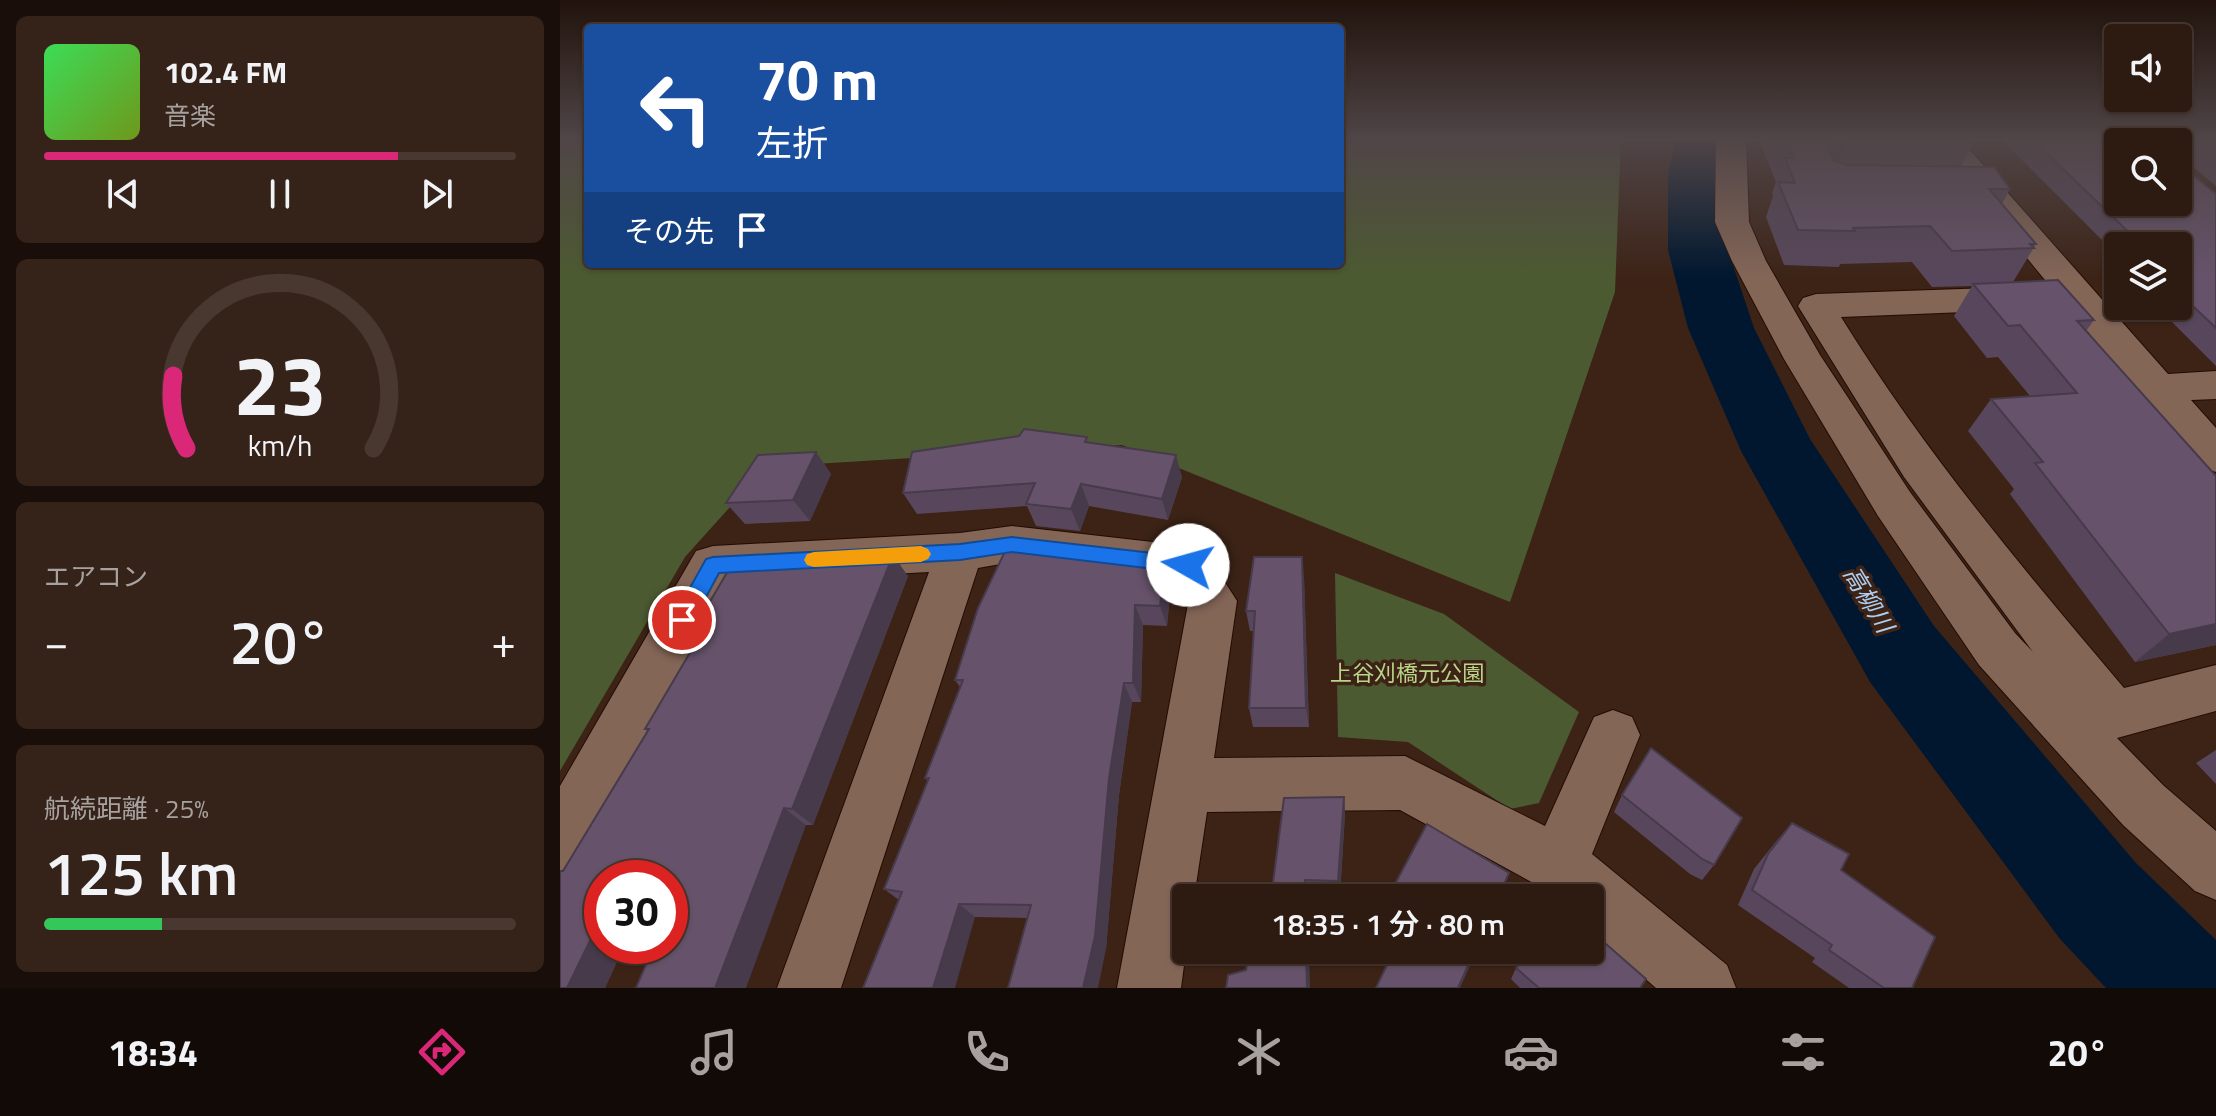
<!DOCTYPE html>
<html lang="ja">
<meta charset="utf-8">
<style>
body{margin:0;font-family:"Titillium Web","Noto Sans JP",sans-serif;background:#352319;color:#f1f3f6;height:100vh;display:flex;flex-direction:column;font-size:30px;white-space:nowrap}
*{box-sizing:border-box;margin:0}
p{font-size:26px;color:#a7a19f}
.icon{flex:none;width:44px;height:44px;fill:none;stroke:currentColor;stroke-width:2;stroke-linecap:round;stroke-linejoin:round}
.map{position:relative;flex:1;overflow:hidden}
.panel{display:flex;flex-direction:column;gap:16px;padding:16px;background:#190e09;width:560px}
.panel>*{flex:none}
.banner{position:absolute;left:24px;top:24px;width:760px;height:244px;border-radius:8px;box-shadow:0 2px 6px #0004,0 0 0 2px #483830;background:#1a4fa0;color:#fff;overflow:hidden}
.tools{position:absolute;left:1544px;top:24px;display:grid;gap:16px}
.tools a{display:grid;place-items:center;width:88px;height:88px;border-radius:8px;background:#2d1a10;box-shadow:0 2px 6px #0004,0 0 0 2px #483830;font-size:40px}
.speed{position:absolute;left:24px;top:860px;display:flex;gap:16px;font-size:40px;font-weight:700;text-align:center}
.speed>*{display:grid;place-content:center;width:104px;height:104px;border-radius:50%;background:#2d1a10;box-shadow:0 2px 6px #0004,0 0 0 2px #483830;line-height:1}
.speed .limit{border:12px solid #d22;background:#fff;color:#111}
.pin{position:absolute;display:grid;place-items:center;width:68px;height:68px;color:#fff;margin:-34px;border:4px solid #fff;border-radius:50%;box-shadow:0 2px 8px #0007}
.me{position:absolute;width:88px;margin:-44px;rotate:277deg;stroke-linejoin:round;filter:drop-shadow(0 0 6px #0008)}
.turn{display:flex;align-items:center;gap:28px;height:168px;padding:0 40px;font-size:36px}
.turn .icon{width:104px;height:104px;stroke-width:2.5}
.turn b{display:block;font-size:56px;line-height:68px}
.then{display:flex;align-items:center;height:76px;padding:0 40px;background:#0003;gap:16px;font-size:30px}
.big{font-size:60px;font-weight:600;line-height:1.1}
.panel .tile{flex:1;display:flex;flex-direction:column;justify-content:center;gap:12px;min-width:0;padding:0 28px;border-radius:12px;background:#352319}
.panel .dial{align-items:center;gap:0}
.dial svg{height:208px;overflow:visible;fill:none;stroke:#483830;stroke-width:7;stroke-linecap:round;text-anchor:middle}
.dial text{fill:#f1f3f6;stroke:none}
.song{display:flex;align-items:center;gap:24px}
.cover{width:96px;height:96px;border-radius:12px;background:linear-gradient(135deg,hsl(130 70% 55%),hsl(80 70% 35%))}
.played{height:8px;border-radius:4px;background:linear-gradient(90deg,#db2777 75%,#483830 75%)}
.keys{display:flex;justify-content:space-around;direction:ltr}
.heat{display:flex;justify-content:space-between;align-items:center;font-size:44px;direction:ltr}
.charge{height:12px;border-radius:6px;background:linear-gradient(90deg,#34c759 25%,#483830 0)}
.trip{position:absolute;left:612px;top:884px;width:432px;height:80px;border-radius:8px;background:#2d1a10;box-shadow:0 2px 6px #0004,0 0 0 2px #483830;font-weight:600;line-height:80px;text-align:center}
.tab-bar{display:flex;height:128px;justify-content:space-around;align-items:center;background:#120a06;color:#a7a19f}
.tab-bar .icon{width:56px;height:56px}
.tab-bar .selected{color:#db2777}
.tab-bar b{font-size:36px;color:#f1f3f6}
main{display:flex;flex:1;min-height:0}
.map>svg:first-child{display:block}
.green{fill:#4c5a31}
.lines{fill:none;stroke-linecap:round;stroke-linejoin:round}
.river{fill:#00172f;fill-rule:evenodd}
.minor-casing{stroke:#220c02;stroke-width:2}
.minor{fill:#846657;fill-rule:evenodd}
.wall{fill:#58475c}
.shaded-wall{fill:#473a4b}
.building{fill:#66536b;stroke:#473a4b;stroke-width:2;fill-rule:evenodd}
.route{fill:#1a73e8;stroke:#114b97;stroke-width:2}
.slow{fill:#f59e0b}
.labels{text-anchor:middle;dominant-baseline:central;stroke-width:7;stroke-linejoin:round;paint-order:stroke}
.park-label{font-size:22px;fill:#bad489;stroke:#3c2316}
.water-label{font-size:24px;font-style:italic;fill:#aecff3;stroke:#3c2316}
</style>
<main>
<section class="panel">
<div class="tile">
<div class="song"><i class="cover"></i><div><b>102.4 FM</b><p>音楽</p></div></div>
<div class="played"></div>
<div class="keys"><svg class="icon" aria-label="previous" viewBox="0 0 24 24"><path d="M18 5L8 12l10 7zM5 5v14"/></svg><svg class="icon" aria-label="pause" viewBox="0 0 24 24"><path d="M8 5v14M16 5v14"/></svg><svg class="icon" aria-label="next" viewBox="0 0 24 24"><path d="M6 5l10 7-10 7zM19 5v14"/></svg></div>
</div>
<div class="tile dial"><svg viewBox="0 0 100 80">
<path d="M14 69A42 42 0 1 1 86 69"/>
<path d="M14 69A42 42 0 0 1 9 41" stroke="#db2777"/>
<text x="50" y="56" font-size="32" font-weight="700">23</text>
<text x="50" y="72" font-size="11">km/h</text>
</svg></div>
<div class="tile"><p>エアコン</p>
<div class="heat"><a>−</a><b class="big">20°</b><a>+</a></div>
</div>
<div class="tile"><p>航続距離 · 25%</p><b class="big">125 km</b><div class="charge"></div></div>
</section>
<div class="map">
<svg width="1656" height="988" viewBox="0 0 1656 988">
<rect width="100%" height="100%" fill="#3c2316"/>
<g class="green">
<path d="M0 139H28V264H780V139H1061L1055 292 950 602 562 445 206 467 125 557 0 771Z"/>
<path d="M775 573 884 614 1019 712 979 803 950 809 848 742 778 737Z"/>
</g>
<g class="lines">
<path class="river" d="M1116 139H1168L1164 173 1168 250 1194 328 1250 439 1374 626 1576 863 1656 940V988H1546L1500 939 1310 682 1181 451 1128 328 1108 250V173Z"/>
<defs>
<g id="minor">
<path d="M1156 139H1186L1189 222 1206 261 1260 355 1350 492 1455 633 1473 652 1344 477 1238 306 1243 298 1256 294 1490 286 1369 139H1400L1608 374 1656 371V399L1631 400 1656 428V472L1641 467 1508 308 1281 317C1363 450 1463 569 1564 688L1656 665V711L1557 738 1603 785 1656 831V900L1635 891 1563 825 1419 665 1318 516 1224 359 1172 261 1155 222Z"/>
<path d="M452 526 628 546 645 551 677 601 654 758 845 756 985 826 1034 717 1053 710 1072 717 1080 735 1032 854 1167 965 1176 988H1096L1030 931V898H992L977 885 840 810 647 812 634 898H626V950L621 988H557L628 604 614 582 452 562 418 568 281 988H217L369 572 167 583 20 862 0 871V786L136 551 153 546 400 533Z"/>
</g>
</defs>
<use href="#minor" class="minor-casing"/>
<use href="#minor" class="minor"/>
</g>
<g class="wall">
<path d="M1203 139H1411L1414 142 1401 166 1450 189 1442 204 1476 244 1453 282 1534 320 1526 331 1656 476V645L1575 662 1450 494 1454 489 1408 431 1431 399 1470 396 1438 357 1427 358 1394 316 1412 286 1372 287 1352 262 1280 264 1279 267 1224 265 1206 217 1213 196 1212 193 1216 182 1201 145Z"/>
<path d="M1441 139H1656V186L1630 164V173L1656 194V366L1596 306H1618V246H1558V256Z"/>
<path d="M529 442 622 477 608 520 529 506 520 531 476 526 467 506 357 514 343 493Z"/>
<path d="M256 452 271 474 250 521 185 524 166 503Z"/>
<path d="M496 551 498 554 611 585 607 626 583 625 581 702H572L559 795 546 949 467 918 415 917 339 900 324 889 368 781 365 778 400 687 395 680Z"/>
<path d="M348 576 253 825H246L113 902 110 900V878H42V946H64L45 988H0L3 871 87 731 85 729 144 628 138 622Z"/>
<path d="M744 578 749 727H693L689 708 694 631H690L686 611Z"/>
<path d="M1656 750V784L1636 763Z"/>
<path d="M1062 795 1154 865 1142 880 1130 874 1054 812Z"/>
<path d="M784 797 785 814 780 895 748 894V898H711Z"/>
<path d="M1232 823 1281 870 1352 988H1289L1252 962 1255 958 1178 905 1194 869 1218 839Z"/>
<path d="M949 873 940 898H834V886Z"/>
<path d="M956 968 1080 988H960L951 979Z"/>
</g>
<g class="shaded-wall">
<path d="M1286 139 1272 174 1268 150 1275 142Z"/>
<path d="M256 452 271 474 250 521 233 500Z"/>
<path d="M616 455 622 477 608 520 602 499Z"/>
<path d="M521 484 529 506 520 531 511 509Z"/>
<path d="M333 555 348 576 253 825 232 809Z"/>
<path d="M742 557 744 578 749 727 746 708Z"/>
<path d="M605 564 611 585 607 626 600 606Z"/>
<path d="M575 605 583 625 581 702 573 683Z"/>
<path d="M1656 624V645L1575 662 1609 634Z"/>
<path d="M564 683 572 702 559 795 546 949 538 988H523L549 778Z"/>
<path d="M784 797 785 814 780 895 778 881Z"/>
<path d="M224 808 246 825 186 988H155Z"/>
<path d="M949 873 940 898H938Z"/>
<path d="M745 880 748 894V898H746Z"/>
<path d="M399 904 415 917 395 988H373Z"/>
<path d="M42 916V946H64L45 988H7Z"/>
<path d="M746 950H749L750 988H747Z"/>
<path d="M915 950H917L900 988H898Z"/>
</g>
<g class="building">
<path d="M1225 139H1411L1414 142 1286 139 1275 142 1268 150 1274 161 1288 165 1434 167 1450 189H1429L1476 244H1470L1474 248 1392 251 1370 226 1293 228 1295 231 1238 230 1218 182 1235 183 1225 158H1234Z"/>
<path d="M1472 139H1656V153L1645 144 1630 142V173L1656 194V328L1618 292V246H1583ZM1558 142H1618V202H1558Z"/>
<path d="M1498 280 1534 320 1517 321 1656 476V624L1609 634 1475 463 1483 462 1431 399 1517 393 1460 325 1448 326 1413 284Z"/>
<path d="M464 429 527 437 525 442 616 455 602 499 521 484 511 509 466 504 475 483 343 493 352 452 459 436Z"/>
<path d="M256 452 233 500 166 503 198 455Z"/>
<path d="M448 545 496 551 495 554 605 564 600 606 575 605 573 683H564L549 778 535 936 523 988H448L471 905 399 904 373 988H303L342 892 324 889 369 778H365L403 680H395L418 608Z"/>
<path d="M333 555 232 809 224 808 155 988H76L94 946H110V909L114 900 110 898V878H63L61 877 60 878H42V916L7 988H0V871H3L89 729H85L148 622H138L172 564Z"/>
<path d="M694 557H742L746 708H689L695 611H686Z"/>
<path d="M1091 748 1182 818 1154 865 1142 859 1062 795Z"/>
<path d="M784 797 778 881 745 880 746 898H711L724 798Z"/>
<path d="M1232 823 1289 854 1281 870 1375 937 1352 988H1324L1269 950 1272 945 1192 890 1208 854Z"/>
<path d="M867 824 949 873 938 898H854L834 886Z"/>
<path d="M1030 930 1086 979 1080 988H979L956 968 971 950H1030Z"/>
<path d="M689 950H746L747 988H666L668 975 686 970Z"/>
<path d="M834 950H915L898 988H816Z"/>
</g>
<linearGradient id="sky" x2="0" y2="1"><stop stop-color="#21130c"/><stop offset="0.5" stop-color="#504547"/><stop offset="1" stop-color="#504547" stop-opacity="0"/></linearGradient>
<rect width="1656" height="278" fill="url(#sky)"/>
<path class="route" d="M452 537 628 557 635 559 638 565 635 571 628 573 452 552 400 560 159 573 130 627 122 629 115 627 112 620 146 559 153 557 400 544Z"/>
<path class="slow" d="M361 546 368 549 371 554 368 559 361 562 254 567 247 565 244 560 247 554 254 552Z"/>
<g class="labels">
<g class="park-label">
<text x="847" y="673">上谷刈橋元公園</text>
</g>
<g class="water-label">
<text transform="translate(1309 599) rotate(59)">高柳川</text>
</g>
</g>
</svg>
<div class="tools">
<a><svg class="icon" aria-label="sound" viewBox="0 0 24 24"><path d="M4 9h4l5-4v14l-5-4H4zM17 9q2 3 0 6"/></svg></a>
<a><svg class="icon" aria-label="search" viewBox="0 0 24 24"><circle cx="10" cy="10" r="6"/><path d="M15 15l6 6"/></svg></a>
<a><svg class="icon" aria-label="layers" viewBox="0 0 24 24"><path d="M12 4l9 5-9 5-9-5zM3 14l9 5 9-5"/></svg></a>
</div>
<div class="speed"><div class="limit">30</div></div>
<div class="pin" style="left:122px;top:620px;background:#d93025"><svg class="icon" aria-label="arrive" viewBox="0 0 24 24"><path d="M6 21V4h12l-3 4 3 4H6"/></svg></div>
<svg class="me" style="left:628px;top:565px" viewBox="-20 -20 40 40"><circle r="19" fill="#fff"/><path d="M0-13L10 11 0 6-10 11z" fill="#1a73e8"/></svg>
<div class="trip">18:35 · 1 分 · 80 m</div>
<div class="banner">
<div class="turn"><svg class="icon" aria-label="left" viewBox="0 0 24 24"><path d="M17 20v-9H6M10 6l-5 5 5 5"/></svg><div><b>70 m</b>左折</div></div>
<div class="then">その先<svg class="icon" aria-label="arrive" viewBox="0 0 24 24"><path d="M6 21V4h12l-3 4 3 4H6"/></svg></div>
</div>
</div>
</main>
<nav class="tab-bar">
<b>18:34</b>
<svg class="icon selected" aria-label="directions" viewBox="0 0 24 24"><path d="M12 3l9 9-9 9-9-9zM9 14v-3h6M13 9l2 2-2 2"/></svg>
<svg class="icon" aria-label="music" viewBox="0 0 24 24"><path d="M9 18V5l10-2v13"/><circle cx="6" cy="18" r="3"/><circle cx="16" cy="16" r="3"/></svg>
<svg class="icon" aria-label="phone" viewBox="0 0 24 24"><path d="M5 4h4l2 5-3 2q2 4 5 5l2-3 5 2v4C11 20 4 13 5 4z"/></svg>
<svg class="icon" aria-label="climate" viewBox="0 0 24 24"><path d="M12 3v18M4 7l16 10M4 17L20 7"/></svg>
<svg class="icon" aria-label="car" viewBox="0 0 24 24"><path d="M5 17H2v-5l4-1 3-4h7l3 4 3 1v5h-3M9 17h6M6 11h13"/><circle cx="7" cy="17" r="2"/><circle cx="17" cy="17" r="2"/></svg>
<svg class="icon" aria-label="filters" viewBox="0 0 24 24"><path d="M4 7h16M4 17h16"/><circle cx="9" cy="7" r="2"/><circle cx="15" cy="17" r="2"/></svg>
<b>20°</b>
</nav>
